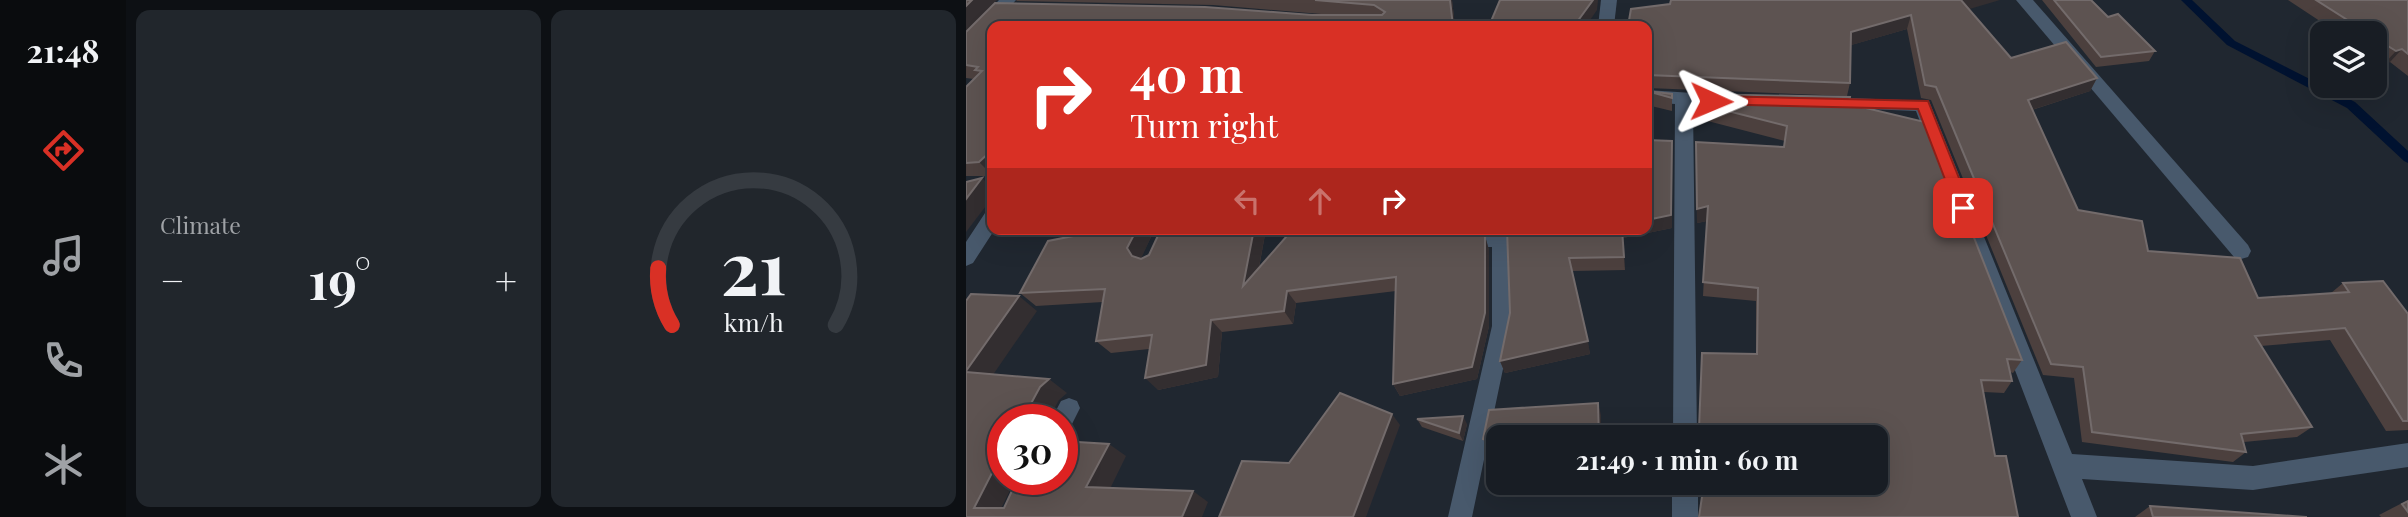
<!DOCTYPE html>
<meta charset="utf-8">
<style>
body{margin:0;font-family:"Playfair Display",serif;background:#21262c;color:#f1f3f6;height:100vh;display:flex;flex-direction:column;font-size:26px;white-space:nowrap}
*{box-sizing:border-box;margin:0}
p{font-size:23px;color:#9fa2a6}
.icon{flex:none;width:38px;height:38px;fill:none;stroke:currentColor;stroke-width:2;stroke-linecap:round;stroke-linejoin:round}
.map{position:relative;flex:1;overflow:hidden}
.drawer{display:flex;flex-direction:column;gap:10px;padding:10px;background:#0d1014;width:840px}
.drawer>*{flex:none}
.hud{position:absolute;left:21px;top:21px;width:665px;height:214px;border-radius:14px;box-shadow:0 7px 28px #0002,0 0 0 2px #363b41;background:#d93025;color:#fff;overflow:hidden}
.fabs{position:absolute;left:1344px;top:21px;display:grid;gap:14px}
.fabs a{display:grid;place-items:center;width:77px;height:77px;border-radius:14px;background:#181d24;box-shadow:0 7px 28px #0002,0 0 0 2px #363b41;font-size:35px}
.speed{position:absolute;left:21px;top:404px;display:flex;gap:14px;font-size:35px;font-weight:700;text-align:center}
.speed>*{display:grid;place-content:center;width:91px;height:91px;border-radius:50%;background:#181d24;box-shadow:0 7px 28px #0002,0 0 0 2px #363b41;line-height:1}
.speed .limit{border:10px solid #d22;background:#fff;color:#111}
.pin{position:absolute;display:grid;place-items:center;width:60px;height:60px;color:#fff;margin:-30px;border-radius:14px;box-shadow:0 4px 10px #0006}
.me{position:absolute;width:77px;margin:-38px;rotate:91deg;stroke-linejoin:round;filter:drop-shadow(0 0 5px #0008)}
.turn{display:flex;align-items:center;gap:24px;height:147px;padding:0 28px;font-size:32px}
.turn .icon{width:91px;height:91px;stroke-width:2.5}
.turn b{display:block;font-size:49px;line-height:60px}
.lanes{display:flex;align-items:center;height:66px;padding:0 28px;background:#0003;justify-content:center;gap:35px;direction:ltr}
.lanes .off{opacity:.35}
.big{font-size:52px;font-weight:700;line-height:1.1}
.drawer .card{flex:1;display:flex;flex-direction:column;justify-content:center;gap:10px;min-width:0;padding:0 24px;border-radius:14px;background:#21262c}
.drawer .dial{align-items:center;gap:0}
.dial svg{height:182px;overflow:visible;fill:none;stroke:#363b41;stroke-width:7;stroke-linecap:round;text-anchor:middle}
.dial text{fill:#f1f3f6;stroke:none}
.heat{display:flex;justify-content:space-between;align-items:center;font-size:38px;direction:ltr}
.drawer .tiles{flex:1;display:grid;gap:10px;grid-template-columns:repeat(2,1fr)}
.trip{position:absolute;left:520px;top:425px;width:402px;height:70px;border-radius:14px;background:#181d24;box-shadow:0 7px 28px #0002,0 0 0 2px #363b41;font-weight:700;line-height:70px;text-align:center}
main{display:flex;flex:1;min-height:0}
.tabs{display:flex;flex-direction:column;width:126px;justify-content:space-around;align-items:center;background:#0a0c0e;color:#9fa2a6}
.tabs .icon{width:49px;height:49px}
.tabs .selected{color:#d93025}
.tabs b{font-size:32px;color:#f1f3f6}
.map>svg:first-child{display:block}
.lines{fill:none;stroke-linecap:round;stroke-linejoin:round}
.stream{fill:#001230;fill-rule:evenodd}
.lane{fill:#48596c;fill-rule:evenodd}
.street{fill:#48596c;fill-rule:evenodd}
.wall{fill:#4c403e}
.shaded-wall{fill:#332e30}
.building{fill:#5d5351;stroke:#736b6b;stroke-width:2}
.route{fill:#d93025;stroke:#8d1f18;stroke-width:2}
</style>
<main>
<nav class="tabs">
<b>21:48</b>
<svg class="icon selected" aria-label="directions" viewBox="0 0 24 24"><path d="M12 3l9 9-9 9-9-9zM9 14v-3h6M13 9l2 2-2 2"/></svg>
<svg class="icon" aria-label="music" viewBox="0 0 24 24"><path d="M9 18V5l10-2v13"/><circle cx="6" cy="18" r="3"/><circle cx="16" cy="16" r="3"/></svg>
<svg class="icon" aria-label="phone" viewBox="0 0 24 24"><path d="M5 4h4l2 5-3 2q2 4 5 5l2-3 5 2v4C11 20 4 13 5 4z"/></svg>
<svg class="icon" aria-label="climate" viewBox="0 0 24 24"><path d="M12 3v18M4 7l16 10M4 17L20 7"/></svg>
</nav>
<section class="drawer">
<div class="tiles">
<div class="card"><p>Climate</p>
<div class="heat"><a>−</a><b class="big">19°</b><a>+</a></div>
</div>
<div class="card dial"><svg viewBox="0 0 100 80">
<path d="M14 69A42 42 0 1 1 86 69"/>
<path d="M14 69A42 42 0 0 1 8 44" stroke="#d93025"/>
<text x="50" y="56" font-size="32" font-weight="700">21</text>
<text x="50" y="72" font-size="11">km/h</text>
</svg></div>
</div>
</section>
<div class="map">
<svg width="1442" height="517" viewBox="0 0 1442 517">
<rect width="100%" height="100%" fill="#202730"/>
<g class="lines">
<path class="stream" d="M1215 0H1226L1269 41 1389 102 1442 151V163L1438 161 1381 108 1261 45Z"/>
<g class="lane">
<path d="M26 211V229H29L7 263 0 266V242L19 213Z"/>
<path d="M456 229H477L480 233 535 232 542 234 544 239 546 326 506 517H482L526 326V247H476L469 245Z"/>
<path d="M103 398 111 401 114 408 104 428 96 431V420H85L95 401Z"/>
</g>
<g class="street">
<path d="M33 0H50L6 49 0 50V35Z"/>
<path d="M635 0H651L648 26H632Z"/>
<path d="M1050 0H1067L1282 245 1285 251 1282 257 1275 259 1268 257Z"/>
<path d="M681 90 757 95 766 101 757 107 727 105 731 438H707L709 104 681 102Z"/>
<path d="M856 97 963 101 1106 454 1287 466 1442 443V467L1287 490 1116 479 1131 517H1105L950 111 850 107 847 103 850 99Z"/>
<rect x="706" y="483" width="26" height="34"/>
</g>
</g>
<g class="wall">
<path d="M50 0H486L489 26H26V176H0V87L8 79 0 78V32L29 3 239 7 346 15H367L247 5 51 1Z"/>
<path d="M1076 0H1125L1142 17 1189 51 1183 61 1130 67Z"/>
<path d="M1322 0H1442V76L1424 62 1418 64 1409 58V33H1372Z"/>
<path d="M704 4 1003 9 1045 58 1131 78 1124 91 1066 110 1112 210 1182 251 1292 298 1365 293 1377 283 1442 314V430L1420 431 1364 340 1295 346 1346 427 1331 437 1278 442 1280 452 1267 462 1116 442 1108 378 1077 375 965 100 955 98 941 29 885 45 884 83 881 96 681 88V26Z"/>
<path d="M681 91 706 94V111L681 105Z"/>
<path d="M730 94 883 104 1056 360 1047 373 1044 372 1046 381 1038 393 1018 392 1029 456 1052 517 910 438H733L736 353 790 354V301L737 296 741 221 731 223 730 142 818 147 819 141 730 118Z"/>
<path d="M706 228 657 238 659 270 606 271 624 354 539 373 534 361 544 313 541 232 535 229 481 230 480 229H681Z"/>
<path d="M143 229H179L185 237 174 259 183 255 195 229H300L293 268 463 234 519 236 523 250V326L511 379 434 396 427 384 430 291 330 303 327 324 256 332 252 377 192 390 183 349 145 353 130 341 137 302 70 306 54 293Z"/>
<path d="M635 415V438H532V454L523 450 517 439Z"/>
<path d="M451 419 501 424 497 441 456 427Z"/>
<path d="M1442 500V517H1415L1413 515Z"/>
<path d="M1184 506 1341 517H1169Z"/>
</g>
<g class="shaded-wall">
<path d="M6 0H31L0 31V6Z"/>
<path d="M484 0H486L489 26H487Z"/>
<path d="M627 0H632L631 10 620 26H608Z"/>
<path d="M994 0H1034L990 13Z"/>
<path d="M945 15 941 29 882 46 885 32Z"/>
<path d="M1436 49 1424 62 1418 64 1430 51Z"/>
<path d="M1131 78 1124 91 1056 113 1062 100Z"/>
<path d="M706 141V228L657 238 659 270 656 229H681V220Z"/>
<path d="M26 150V175L13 162Z"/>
<path d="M16 178 26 188V198L0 232V199Z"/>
<path d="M742 206V221L731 223V209Z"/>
<path d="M171 229H179L185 237 174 261 166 256 161 248Z"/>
<path d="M288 229H300L287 299 277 286Z"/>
<path d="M519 236 523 250V326L511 379 434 396 427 384Z"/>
<path d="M321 291 330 303 327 324 318 311Z"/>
<path d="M53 296 71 311 20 385 0 371Z"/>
<path d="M245 320 256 332 252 377 192 390 179 378Z"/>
<path d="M622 341 624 354 539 373 534 361Z"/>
<path d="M83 379 101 393 93 400 82 420H56L74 387Z"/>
<path d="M632 403 635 415V438H633Z"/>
<path d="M426 414 434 425 400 517H387Z"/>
<path d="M497 416 501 424 497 441 493 433Z"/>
<path d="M143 444 160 456 139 499 120 487Z"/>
<path d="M29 467 37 472V480H49L31 517 8 508Z"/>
<path d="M227 491 242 502 236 517H216Z"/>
</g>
<g class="building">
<path d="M0 0H6L0 6Z"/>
<path d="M349 0H484L487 26H26V150L13 162 0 163V87L16 71 9 70 12 67 0 65V32L29 3 239 7 346 15H416L419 12 408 5Z"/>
<path d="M534 0H627L608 26H523Z"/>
<path d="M705 0H995L1045 58 1100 42 1131 78 1062 100 1112 210 1176 221 1182 251 1274 258 1292 298 1383 292 1377 283 1417 281 1442 314V421H1437L1379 328 1289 336 1346 427 1275 434 1280 452 1126 432 1117 367 1085 364 970 87 959 85 945 15 885 32 884 83 681 75V26H662L665 9 704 4Z"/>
<path d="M1088 0H1125L1142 17 1152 14 1189 51 1135 57Z"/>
<path d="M1350 0H1442V54L1436 49 1430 51 1409 38V33H1402Z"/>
<path d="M681 91 706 94V98Z"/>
<path d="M730 94 884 97 883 104 963 123 1056 360 1041 359 1046 381 1015 380 1029 456H1040L1052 517H733L738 483H910V438H743L744 429H733L736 353 791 354 792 288 737 282 742 206 731 209 730 142 818 147 821 126 730 103Z"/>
<path d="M681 140 706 141 705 215 681 220Z"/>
<path d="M16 178 0 199V182Z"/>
<path d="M143 229H171L161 248 166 256 175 259 183 255 195 229H288L277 286 327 229H458L463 234 519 236V313L506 367 427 384 430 277 321 291 318 311 245 320 240 365 179 378 186 335 130 341 139 289 54 293 82 241Z"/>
<path d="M541 229H656L658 257 603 258 622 341 534 361 544 313Z"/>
<path d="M5 294 53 296 0 371V301Z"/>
<path d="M0 372 83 379 74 387 56 420H37V467H29L8 508H38L51 480H96V441L143 444 120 487 227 491 216 517H0Z"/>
<path d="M374 393 426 414 387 517H253L276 461 323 463Z"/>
<path d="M632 403 633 438H532L531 444 517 439 523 410Z"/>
<path d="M497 416 493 433 451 419Z"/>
<path d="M1442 501V512L1436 504Z"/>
<path d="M1184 506 1340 517H1341H1187Z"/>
</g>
<path class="route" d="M745 96 962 101 1005 208 997 214 990 208 952 109 740 104 738 101Z"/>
</svg>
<div class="fabs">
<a><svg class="icon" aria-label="layers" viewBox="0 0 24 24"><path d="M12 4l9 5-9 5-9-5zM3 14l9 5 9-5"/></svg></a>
</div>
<div class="speed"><div class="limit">30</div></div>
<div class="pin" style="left:997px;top:208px;background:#d93025"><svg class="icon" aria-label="arrive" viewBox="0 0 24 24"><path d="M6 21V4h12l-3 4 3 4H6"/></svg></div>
<svg class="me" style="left:745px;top:101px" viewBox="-20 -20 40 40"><path d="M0-17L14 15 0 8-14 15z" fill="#d93025" stroke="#fff" stroke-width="4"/></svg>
<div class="trip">21:49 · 1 min · 60 m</div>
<div class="hud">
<div class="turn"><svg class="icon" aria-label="right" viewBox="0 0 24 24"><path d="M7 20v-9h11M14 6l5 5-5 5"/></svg><div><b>40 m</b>Turn right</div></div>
<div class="lanes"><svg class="icon off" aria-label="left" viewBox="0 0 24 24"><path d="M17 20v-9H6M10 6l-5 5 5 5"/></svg><svg class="icon off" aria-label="ahead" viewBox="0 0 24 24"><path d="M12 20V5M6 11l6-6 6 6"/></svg><svg class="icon" aria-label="right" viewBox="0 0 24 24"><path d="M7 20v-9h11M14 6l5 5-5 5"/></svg></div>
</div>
</div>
</main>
